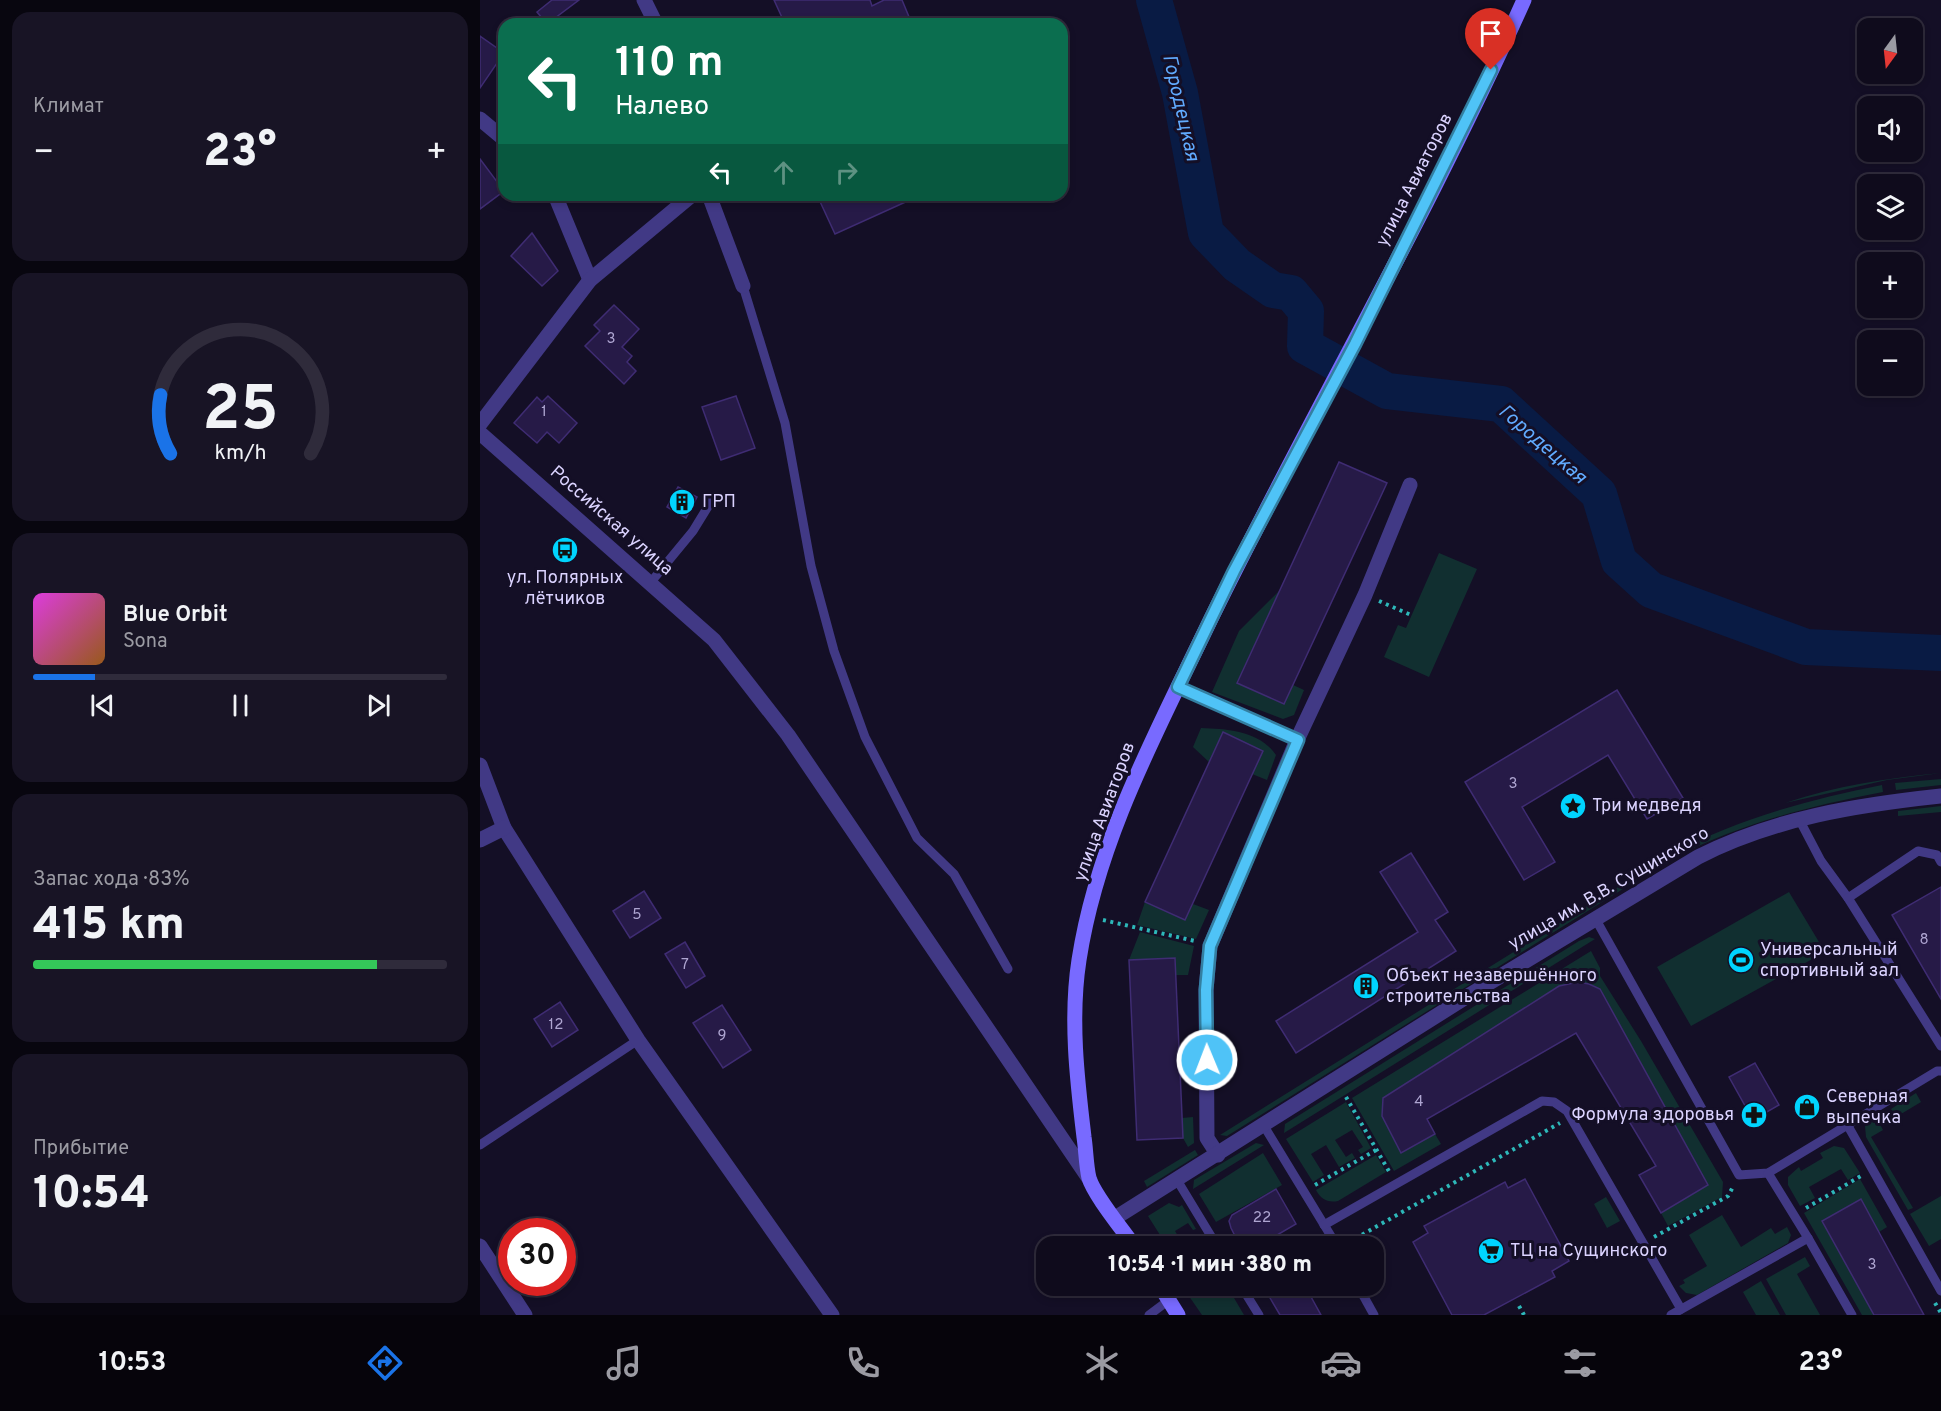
<!DOCTYPE html>
<html lang="ru">
<meta charset="utf-8">
<style>
body{margin:0;font-family:Overpass,sans-serif;background:#181425;color:#f1f3f6;height:100vh;display:flex;flex-direction:column;font-size:22px;white-space:nowrap}
*{box-sizing:border-box;margin:0}
p{font-size:20px;color:#9b9ba3}
.icon{flex:none;width:33px;height:33px;fill:none;stroke:currentColor;stroke-width:2;stroke-linecap:round;stroke-linejoin:round}
.map{position:relative;flex:1;overflow:hidden}
.details{display:flex;flex-direction:column;gap:12px;padding:12px;background:#08060f;width:480px}
.details>*{flex:none}
.guide{position:absolute;left:18px;top:18px;width:570px;height:183px;border-radius:18px;box-shadow:0 3px 9px #0003,0 0 0 2px #2f2b3b;background:#0b6e4f;color:#fff;overflow:hidden}
.needle{width:39px;rotate:195deg}
.tools{position:absolute;left:1377px;top:18px;display:grid;gap:12px}
.tools a{display:grid;place-items:center;width:66px;height:66px;border-radius:12px;background:#0f0b1c;box-shadow:0 3px 9px #0003,0 0 0 2px #2f2b3b;font-size:30px}
.speed{position:absolute;left:18px;top:1218px;display:flex;gap:12px;font-size:30px;font-weight:700;text-align:center}
.speed>*{display:grid;place-content:center;width:78px;height:78px;border-radius:50%;background:#0f0b1c;box-shadow:0 3px 9px #0003,0 0 0 2px #2f2b3b;line-height:1}
.speed .limit{border:9px solid #d22;background:#fff;color:#111}
.pin{position:absolute;display:grid;place-items:center;width:51px;height:51px;color:#fff;margin:-62px -26px;border-radius:50% 50% 50% 0;rotate:-45deg;box-shadow:0 0 6px #0007}
.pin .icon{rotate:45deg}
.me{position:absolute;width:66px;margin:-33px;rotate:359deg;stroke-linejoin:round;filter:drop-shadow(0 0 4px #0008)}
.turn{display:flex;align-items:center;gap:21px;height:126px;padding:0 18px;font-size:27px}
.turn .icon{width:78px;height:78px;stroke-width:2.5}
.turn b{display:block;font-size:42px;line-height:51px}
.lanes{display:flex;align-items:center;height:57px;padding:0 18px;background:#0003;justify-content:center;gap:30px;direction:ltr}
.lanes .off{opacity:.35}
.big{font-size:45px;font-weight:800;line-height:1.1}
.details .widget{flex:1;display:flex;flex-direction:column;justify-content:center;gap:9px;min-width:0;padding:0 21px;border-radius:18px;background:#181425}
.details .dial{align-items:center;gap:0}
.dial svg{height:156px;overflow:visible;fill:none;stroke:#2f2b3b;stroke-width:7;stroke-linecap:round;text-anchor:middle}
.dial text{fill:#f1f3f6;stroke:none}
.song{display:flex;align-items:center;gap:18px}
.cover{width:72px;height:72px;border-radius:9px;background:linear-gradient(135deg,hsl(300 70% 55%),hsl(30 70% 35%))}
.played{height:6px;border-radius:3px;background:linear-gradient(90deg,#1a73e8 15%,#2f2b3b 15%)}
.keys{display:flex;justify-content:space-around;direction:ltr}
.heat{display:flex;justify-content:space-between;align-items:center;font-size:33px;direction:ltr}
.charge{height:9px;border-radius:4px;background:linear-gradient(90deg,#34c759 83%,#2f2b3b 0)}
.trip{position:absolute;left:556px;top:1236px;width:348px;height:60px;border-radius:18px;background:#0f0b1c;box-shadow:0 3px 9px #0003,0 0 0 2px #2f2b3b;font-weight:800;line-height:60px;text-align:center}
.tabs{display:flex;height:96px;justify-content:space-around;align-items:center;background:#06040b;color:#9b9ba3}
.tabs .icon{width:42px;height:42px}
.tabs .selected{color:#1a73e8}
.tabs b{font-size:27px;color:#f1f3f6}
main{display:flex;flex:1;min-height:0}
.map>svg:first-child{display:block}
.green{fill:#112f30}
.lines{fill:none;stroke-linecap:round;stroke-linejoin:round}
.river{stroke:#091b44;stroke-width:36}
.building{fill:#261a47;stroke:#3f2c73;stroke-width:1.5}
.path{stroke:#2db8b9;stroke-width:4;stroke-dasharray:3 4.5;stroke-linecap:butt}
.service{stroke:#413985;stroke-width:9}
.minor{stroke:#413985;stroke-width:15}
.tertiary{stroke:#413985;stroke-width:15}
.secondary{stroke:#786aff;stroke-width:15}
.route-casing{stroke:#337fa1;stroke-width:15}
.route{stroke:#4fc3f7;stroke-width:10}
.labels{text-anchor:middle;dominant-baseline:central;stroke-width:6;stroke-linejoin:round;paint-order:stroke}
.number-label{font-size:15px;fill:#aea5d1}
.street-label{font-size:18px;fill:#dbd3ff;stroke:#140f26}
.poi-label{font-size:18px;fill:#dbd3ff;stroke:#140f26;text-anchor:start}
.water-label{font-size:20px;font-style:italic;fill:#61abff;stroke:#140f26}
</style>
<main>
<section class="details">
<div class="widget"><p>Климат</p>
<div class="heat"><a>−</a><b class="big">23°</b><a>+</a></div>
</div>
<div class="widget dial"><svg viewBox="0 0 100 80">
<path d="M14 69A42 42 0 1 1 86 69"/>
<path d="M14 69A42 42 0 0 1 9 39" stroke="#1a73e8"/>
<text x="50" y="56" font-size="32" font-weight="700">25</text>
<text x="50" y="72" font-size="11">km/h</text>
</svg></div>
<div class="widget">
<div class="song"><i class="cover"></i><div><b>Blue Orbit</b><p>Sona</p></div></div>
<div class="played"></div>
<div class="keys"><svg class="icon" aria-label="previous" viewBox="0 0 24 24"><path d="M18 5L8 12l10 7zM5 5v14"/></svg><svg class="icon" aria-label="pause" viewBox="0 0 24 24"><path d="M8 5v14M16 5v14"/></svg><svg class="icon" aria-label="next" viewBox="0 0 24 24"><path d="M6 5l10 7-10 7zM19 5v14"/></svg></div>
</div>
<div class="widget"><p>Запас хода · 83%</p><b class="big">415 km</b><div class="charge"></div></div>
<div class="widget"><p>Прибытие</p><b class="big">10:54</b></div>
</section>
<div class="map">
<svg width="1461" height="1315" viewBox="0 0 1461 1315">
<rect width="100%" height="100%" fill="#140f26"/>
<g class="green">
<path d="M959 553 997 569 949 677 904 657 918 625 926 628Z"/>
<path d="M800 590 757 682 804 704 813 685 824 690 814 715 803 719 732 692 759 631Z"/>
<path d="M721 728C747 729 780 731 796 755L787 780 772 774 782 751 743 732 729 762 713 747Z"/>
<path d="M1461 773 1407 780 1305 803C1356 786 1407 778 1461 773Z"/>
<path d="M1461 779V785L1416 790 1415 783Z"/>
<path d="M1402 785 1403 792C1325 807 1263 823 1191 859L747 1136 740 1135 1189 855C1257 819 1327 800 1402 785Z"/>
<path d="M1461 806V812L1418 816V811Z"/>
<path d="M1309 892 1345 952 1211 1026 1177 967Z"/>
<path d="M665 902 705 920 713 904 729 910 716 939 657 925Z"/>
<path d="M660 932 714 946 708 975H696L695 958 649 960Z"/>
<path d="M1109 937 1115 939 804 1133 805 1124 1099 941Z"/>
<path d="M1111 951 1120 968V976L1161 1041 1243 1182 1242 1197 1188 1226 1181 1213 1228 1185 1120 990C1105 982 1095 983 1079 986L903 1098 902 1116 921 1153 955 1134 961 1144 914 1171 872 1098Z"/>
<path d="M1436 1093 1441 1102 1416 1117 1411 1109Z"/>
<path d="M866 1102 891 1148 881 1154 878 1150 883 1147 872 1130 855 1140 866 1157 872 1153 875 1158 859 1167 846 1145 831 1154 844 1175 833 1182 806 1139Z"/>
<path d="M1395 1115 1403 1130 1391 1137 1433 1208 1428 1210 1386 1137 1385 1126Z"/>
<path d="M713 1117 714 1143 708 1147 703 1138 702 1118Z"/>
<path d="M776 1143 784 1145 713 1189 714 1180Z"/>
<path d="M1354 1146 1364 1148 1380 1173 1368 1180 1361 1169 1329 1187 1335 1198 1320 1206 1308 1185V1177L1319 1167 1321 1171 1343 1158 1340 1153Z"/>
<path d="M715 1150 718 1155 667 1187 664 1181Z"/>
<path d="M783 1153 802 1185 736 1222 719 1194Z"/>
<path d="M896 1155 906 1172 858 1201C847 1203 841 1199 836 1190Z"/>
<path d="M1380 1179 1407 1227 1399 1232 1382 1201 1342 1221 1394 1315H1382L1324 1213Z"/>
<path d="M1461 1196V1239L1449 1246 1430 1214Z"/>
<path d="M1126 1197 1140 1221 1127 1228 1114 1204Z"/>
<path d="M689 1203 699 1207 702 1205 716 1229 713 1230 708 1223 695 1231 704 1246H687L668 1216Z"/>
<path d="M1242 1215 1261 1247 1291 1228 1295 1234 1307 1227 1311 1235 1308 1243 1217 1295 1206 1293 1199 1286 1205 1283 1203 1280 1227 1266 1209 1235Z"/>
<path d="M1325 1257 1330 1266 1317 1274 1340 1315H1306L1286 1279Z"/>
<path d="M1281 1281 1300 1315H1276L1263 1292Z"/>
<path d="M702 1286H747L764 1315H722Z"/>
</g>
<g class="lines">
<path class="river" d="M674 0 700 93 726 233 757 265 793 290 811 293 826 311 825 346 907 391 1021 404 1119 494 1139 561 1171 590 1326 647 1461 653"/>
</g>
<g class="building">
<path d="M72 0H99L67 24 57 12Z"/>
<path d="M294 0H390L392 6 404 0H422L432 24H305Z"/>
<path d="M0 36 24 53 0 88Z"/>
<path d="M0 159 24 191 0 209Z"/>
<path d="M337 195H441L355 234Z"/>
<path d="M52 233 78 271 62 286 31 256Z"/>
<path d="M134 305 159 329 142 347 152 356 147 362 156 371 144 384 105 346 120 331 114 325Z"/>
<path d="M68 396 97 423 79 443 67 432 57 443 34 423 57 397 62 402Z"/>
<path d="M256 396 275 448 241 460 222 407Z"/>
<path d="M859 462 907 483 804 704 757 683Z"/>
<path d="M198 487 217 497 206 518 187 507Z"/>
<path d="M1137 690 1203 798 1167 819 1128 755 1042 807 1075 862 1044 880 985 782Z"/>
<path d="M743 732 783 751 705 920 665 902Z"/>
<path d="M931 853 968 912 955 920 976 951 816 1053 796 1021 938 932 900 872Z"/>
<path d="M1461 887V999L1412 915Z"/>
<path d="M164 891 181 918 150 938 133 911Z"/>
<path d="M205 942 225 976 206 988 185 954Z"/>
<path d="M695 958 703 1138 657 1140 649 960Z"/>
<path d="M1098 982 1109 984 1120 989 1228 1185 1181 1213 1159 1175 1176 1166 1096 1033 947 1119 955 1134 921 1153 902 1116 903 1098 1079 986Z"/>
<path d="M80 1002 98 1030 72 1047 54 1019Z"/>
<path d="M242 1005 271 1050 243 1068 213 1023Z"/>
<path d="M1275 1063 1299 1105 1273 1120 1249 1077Z"/>
<path d="M1045 1179 1089 1261 1072 1271 1075 1277 1004 1315H972L933 1242 948 1233 944 1226 1025 1182 1028 1188Z"/>
<path d="M796 1189 816 1224 797 1235 804 1246H760L751 1228 749 1221 752 1215Z"/>
<path d="M1381 1199 1401 1236 1444 1315H1394L1342 1221Z"/>
<path d="M783 1286H825L841 1315H800Z"/>
</g>
<g class="lines">
<g class="path">
<path d="M899 601 931 615"/>
<path d="M623 920 715 941"/>
<path d="M866 1097 910 1173"/>
<path d="M835 1185 896 1150"/>
<path d="M1326 1208 1381 1176"/>
<path d="M1174 1237 1248 1196 1254 1185"/>
<path d="M869 1242 1080 1123"/>
<path d="M1455 1303 1461 1313"/>
<path d="M1039 1306 1044 1315"/>
</g>
<g class="service">
<path d="M263 286 305 423 331 566 354 651 385 737 437 838 474 874 528 969"/>
<path d="M171 582 213 531 232 500"/>
<path d="M698 687 817 740"/>
<path d="M1319 819 1341 861 1368 898 1461 1046"/>
<path d="M1368 898 1438 851 1457 855 1461 862"/>
<path d="M1115 918 1259 1175 1288 1173 1457 1071H1461"/>
<path d="M784 1126 857 1246"/>
<path d="M1368 1126 1461 1291"/>
<path d="M0 1145 158 1040"/>
<path d="M697 1180 737 1246"/>
<path d="M844 1225 1062 1101 1074 1102 1087 1111 1201 1309"/>
<path d="M1328 1238 1372 1315"/>
<path d="M761 1286 779 1315"/>
<path d="M878 1286 894 1315"/>
<path d="M669 1315 689 1300"/>
<path d="M1191 1315 1328 1238 1288 1173"/>
</g>
<g class="minor">
<path d="M164 0 176 24"/>
<path d="M0 119 24 139"/>
<path d="M75 195 110 280"/>
<path d="M229 195 263 286"/>
<path d="M0 424 110 280 212 195"/>
<path d="M0 765 24 828 158 1040 352 1315"/>
<path d="M0 840 24 828"/>
<path d="M738 1155 727 1138 726 990 730 946 817 740 885 595 930 485"/>
<path d="M0 1246 45 1315"/>
</g>
<g class="tertiary">
<path d="M0 433 234 640 308 735 610 1180"/>
<path d="M635 1218 991 994 1218 857C1294 818 1377 805 1461 796"/>
</g>
<g class="secondary">
<path d="M654 1246C643 1230 614 1195 609 1178 606 1165 606 1150 604 1137 597 1079 590 1018 599 960 617 842 675 735 726 629 829 418 948 215 1044 0"/>
<path d="M680 1286 698 1315"/>
</g>
</g>
<g class="lines">
<defs>
<path id="route" d="M727 1060 726 990 730 946 818 740 698 687 754 571 875 344 1011 70"/>
</defs>
<use href="#route" class="route-casing"/>
<use href="#route" class="route"/>
</g>
<defs>
<symbol id="building-disc" viewBox="-11 -11 22 22"><circle r="9.5" fill="#00d4fe" stroke="#140f26"/><path d="M-4-6H4V6H1V3H-1V6H-4ZM-2.5-4.3h1.7v1.8h-1.7ZM.8-4.3h1.7v1.8H.8ZM-2.5-1h1.7V.8h-1.7ZM.8-1h1.7V.8H.8Z" fill="#111"/></symbol>
<symbol id="bus-disc" viewBox="-11 -11 22 22"><circle r="9.5" fill="#00d4fe" stroke="#140f26"/><path d="M-5-6H5V4H4V6H2V4H-2V6H-4V4H-5ZM-3.5-4V0h7V-4ZM-3.5 1.2v1.5H-2V1.2ZM2 1.2v1.5H3.5V1.2Z" fill="#111"/></symbol>
<symbol id="sight-disc" viewBox="-11 -11 22 22"><circle r="9.5" fill="#00d4fe" stroke="#140f26"/><path d="M0-6L1.8-2.2L6-1.7L2.9 1.2L3.7 5.4L0 3.3L-3.7 5.4L-2.9 1.2L-6-1.7L-1.8-2.2Z" fill="#111"/></symbol>
<symbol id="stadium-disc" viewBox="-11 -11 22 22"><circle r="9.5" fill="#00d4fe" stroke="#140f26"/><path d="M0-5a6.5 5 0 1 0 0 10a6.5 5 0 1 0 0-10ZM-3.5-1.8h7v3.6h-7Z" fill="#111"/></symbol>
<symbol id="shop-disc" viewBox="-11 -11 22 22"><circle r="9.5" fill="#00d4fe" stroke="#140f26"/><path d="M-5-2.5h2.3a2.7 3.5 0 0 1 5.4 0H5L5.5 6h-11ZM-1.5-2.5h3a1.5 2.3 0 0 0-3 0Z" fill="#111"/></symbol>
<symbol id="pharmacy-disc" viewBox="-11 -11 22 22"><circle r="9.5" fill="#00d4fe" stroke="#140f26"/><path d="M-2-6h4v4h4v4h-4v4h-4v-4h-4v-4h4Z" fill="#111"/></symbol>
<symbol id="supermarket-disc" viewBox="-11 -11 22 22"><circle r="9.5" fill="#00d4fe" stroke="#140f26"/><path d="M-6-5.5h2.5l.6 2H6L4.5 2H-2.5L-4.4-4H-6ZM-1.5 3.2a1.3 1.3 0 1 0 .1 0ZM3 3.2a1.3 1.3 0 1 0 .1 0Z" fill="#111"/></symbol>
</defs>
<g fill-rule="evenodd">
<use href="#building-disc" x="187" y="487" width="30" height="30"/>
<use href="#bus-disc" x="70" y="535" width="30" height="30"/>
<use href="#sight-disc" x="1078" y="791" width="30" height="30"/>
<use href="#stadium-disc" x="1246" y="945" width="30" height="30"/>
<use href="#building-disc" x="871" y="971" width="30" height="30"/>
<use href="#shop-disc" x="1312" y="1092" width="30" height="30"/>
<use href="#pharmacy-disc" x="1259" y="1100" width="30" height="30"/>
<use href="#supermarket-disc" x="996" y="1236" width="30" height="30"/>
</g>
<g class="labels">
<g class="number-label">
<text x="131" y="339">3</text>
<text x="64" y="412">1</text>
<text x="1033" y="784">3</text>
<text x="157" y="915">5</text>
<text x="1444" y="940">8</text>
<text x="205" y="965">7</text>
<text x="76" y="1025">12</text>
<text x="242" y="1036">9</text>
<text x="939" y="1102">4</text>
<text x="782" y="1218">22</text>
<text x="1392" y="1265">3</text>
</g>
<g class="street-label">
<text transform="translate(935 180) rotate(-63)">улица Авиаторов</text>
<text transform="translate(131 521) rotate(41)">Российская улица</text>
<text transform="translate(625 812) rotate(-70)">улица Авиаторов</text>
<text transform="translate(1129 889) rotate(-30)">улица им. В.В. Сущинского</text>
</g>
<g class="poi-label">
<text x="222" y="502">ГРП</text>
<text x="85" y="578" text-anchor="middle">ул. Полярных<tspan x="85" dy="21">лётчиков</tspan></text>
<text x="1112" y="806">Три медведя</text>
<text x="1280" y="950">Универсальный<tspan x="1280" dy="21">спортивный зал</tspan></text>
<text x="906" y="976">Объект незавершённого<tspan x="906" dy="21">строительства</tspan></text>
<text x="1346" y="1097">Северная<tspan x="1346" dy="21">выпечка</tspan></text>
<text x="1254" y="1115" text-anchor="end">Формула здоровья</text>
<text x="1030" y="1251">ТЦ на Сущинского</text>
</g>
<g class="water-label">
<text transform="translate(700 108) rotate(77)">Городецкая</text>
<text transform="translate(1062 445) rotate(41)">Городецкая</text>
</g>
</g>
</svg>
<div class="tools">
<a><svg class="needle" viewBox="-14 -14 28 28"><path d="M0-13l5 13h-10z" fill="#e53935"/><path d="M0 13l5-13h-10z" fill="#9b9ba3"/></svg></a>
<a><svg class="icon" aria-label="sound" viewBox="0 0 24 24"><path d="M4 9h4l5-4v14l-5-4H4zM17 9q2 3 0 6"/></svg></a>
<a><svg class="icon" aria-label="layers" viewBox="0 0 24 24"><path d="M12 4l9 5-9 5-9-5zM3 14l9 5 9-5"/></svg></a>
<a>+</a>
<a>−</a>
</div>
<div class="speed"><div class="limit">30</div></div>
<div class="pin" style="left:1011px;top:70px;background:#d93025"><svg class="icon" aria-label="arrive" viewBox="0 0 24 24"><path d="M6 21V4h12l-3 4 3 4H6"/></svg></div>
<svg class="me" style="left:727px;top:1060px" viewBox="-20 -20 40 40"><circle r="17" fill="#4fc3f7" stroke="#fff" stroke-width="3"/><path d="M0-11L8 9 0 5-8 9z" fill="#fff"/></svg>
<div class="trip">10:54 · 1 мин · 380 m</div>
<div class="guide">
<div class="turn"><svg class="icon" aria-label="left" viewBox="0 0 24 24"><path d="M17 20v-9H6M10 6l-5 5 5 5"/></svg><div><b>110 m</b>Налево</div></div>
<div class="lanes"><svg class="icon" aria-label="left" viewBox="0 0 24 24"><path d="M17 20v-9H6M10 6l-5 5 5 5"/></svg><svg class="icon off" aria-label="ahead" viewBox="0 0 24 24"><path d="M12 20V5M6 11l6-6 6 6"/></svg><svg class="icon off" aria-label="right" viewBox="0 0 24 24"><path d="M7 20v-9h11M14 6l5 5-5 5"/></svg></div>
</div>
</div>
</main>
<nav class="tabs">
<b>10:53</b>
<svg class="icon selected" aria-label="directions" viewBox="0 0 24 24"><path d="M12 3l9 9-9 9-9-9zM9 14v-3h6M13 9l2 2-2 2"/></svg>
<svg class="icon" aria-label="music" viewBox="0 0 24 24"><path d="M9 18V5l10-2v13"/><circle cx="6" cy="18" r="3"/><circle cx="16" cy="16" r="3"/></svg>
<svg class="icon" aria-label="phone" viewBox="0 0 24 24"><path d="M5 4h4l2 5-3 2q2 4 5 5l2-3 5 2v4C11 20 4 13 5 4z"/></svg>
<svg class="icon" aria-label="climate" viewBox="0 0 24 24"><path d="M12 3v18M4 7l16 10M4 17L20 7"/></svg>
<svg class="icon" aria-label="car" viewBox="0 0 24 24"><path d="M5 17H2v-5l4-1 3-4h7l3 4 3 1v5h-3M9 17h6M6 11h13"/><circle cx="7" cy="17" r="2"/><circle cx="17" cy="17" r="2"/></svg>
<svg class="icon" aria-label="filters" viewBox="0 0 24 24"><path d="M4 7h16M4 17h16"/><circle cx="9" cy="7" r="2"/><circle cx="15" cy="17" r="2"/></svg>
<b>23°</b>
</nav>
